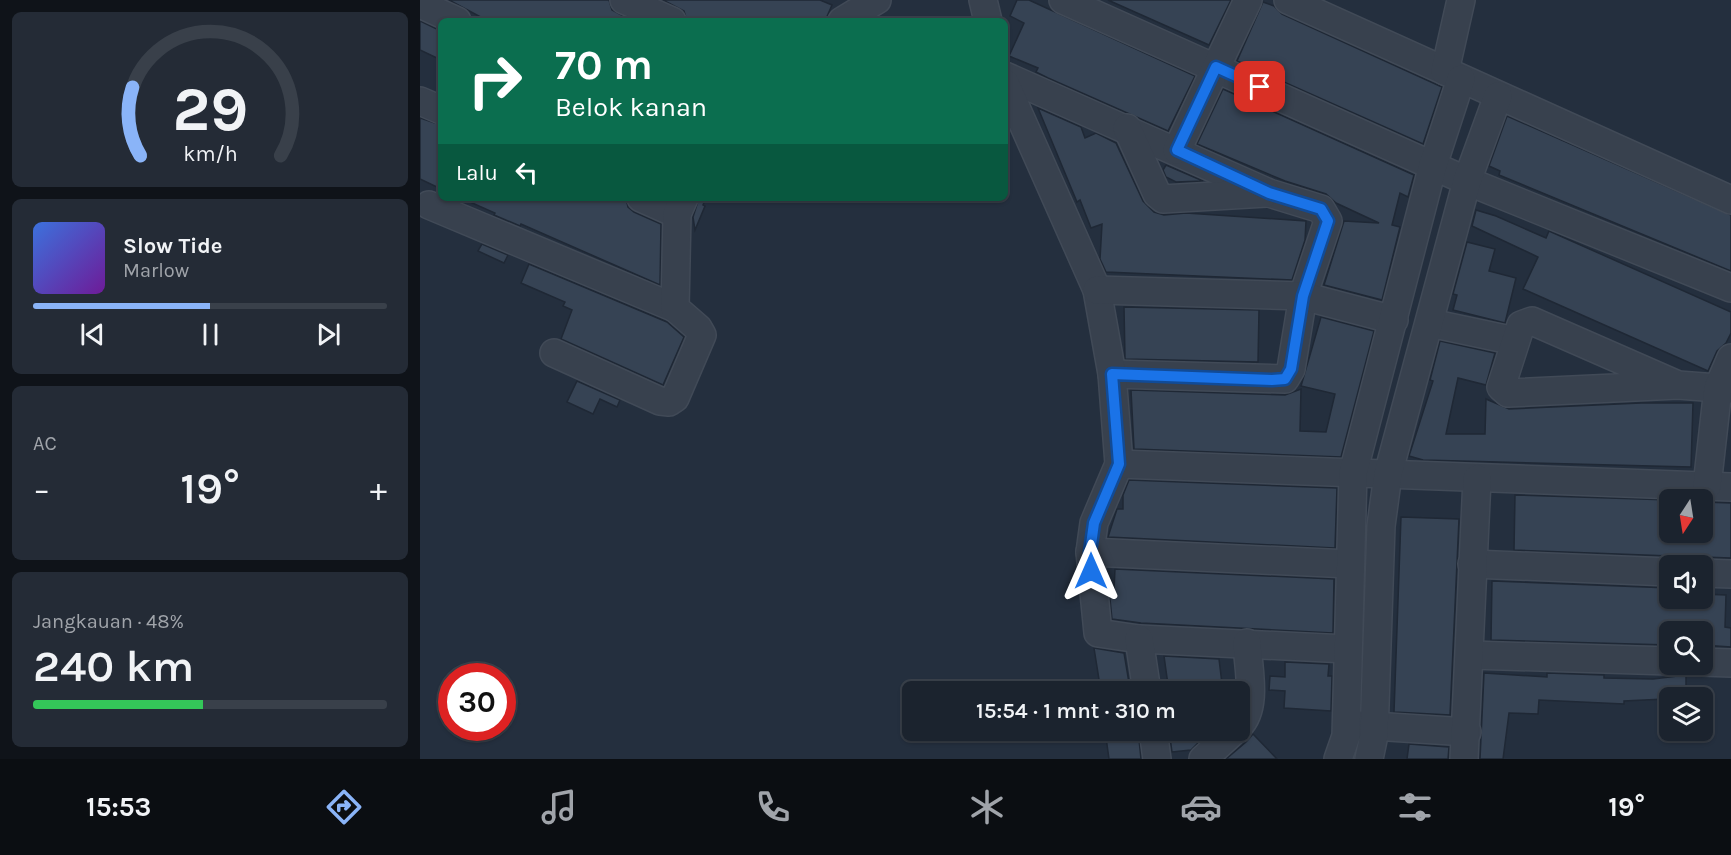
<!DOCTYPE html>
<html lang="id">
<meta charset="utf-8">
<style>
body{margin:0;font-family:Karla,sans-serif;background:#242b36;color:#f1f3f6;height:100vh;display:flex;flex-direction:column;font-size:22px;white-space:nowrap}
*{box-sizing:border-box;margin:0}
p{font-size:20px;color:#a0a4aa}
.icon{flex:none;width:33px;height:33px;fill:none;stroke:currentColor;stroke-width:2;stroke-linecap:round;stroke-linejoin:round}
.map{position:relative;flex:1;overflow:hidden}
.details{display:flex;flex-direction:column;gap:12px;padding:12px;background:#0f1319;width:420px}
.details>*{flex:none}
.hud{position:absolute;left:18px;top:18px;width:570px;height:183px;border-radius:9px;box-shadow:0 2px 4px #0004,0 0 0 2px #39404a;background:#0b6e4f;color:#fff;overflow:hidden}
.needle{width:39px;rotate:192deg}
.controls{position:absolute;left:1239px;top:489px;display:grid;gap:12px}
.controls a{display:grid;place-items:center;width:54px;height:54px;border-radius:9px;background:#1b232e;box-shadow:0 2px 4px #0004,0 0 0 2px #39404a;font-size:30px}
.speed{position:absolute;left:18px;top:663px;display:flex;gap:12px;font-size:30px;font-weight:700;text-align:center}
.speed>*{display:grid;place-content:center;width:78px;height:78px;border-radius:50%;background:#1b232e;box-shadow:0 2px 4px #0004,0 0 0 2px #39404a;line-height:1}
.speed .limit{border:9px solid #d22;background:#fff;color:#111}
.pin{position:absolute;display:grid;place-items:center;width:51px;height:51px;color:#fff;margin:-26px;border-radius:12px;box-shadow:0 3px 9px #0006}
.me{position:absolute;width:66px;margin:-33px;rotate:0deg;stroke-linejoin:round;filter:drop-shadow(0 0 4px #0008)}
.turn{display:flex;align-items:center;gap:21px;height:126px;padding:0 18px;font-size:27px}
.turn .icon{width:78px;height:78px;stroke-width:2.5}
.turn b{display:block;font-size:42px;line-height:51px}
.then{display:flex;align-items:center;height:57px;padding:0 18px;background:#0003;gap:12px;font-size:22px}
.big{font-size:45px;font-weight:600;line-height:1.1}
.details .tile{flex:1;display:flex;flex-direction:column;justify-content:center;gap:9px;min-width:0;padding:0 21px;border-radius:9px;background:#242b36}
.details .dial{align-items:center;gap:0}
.dial svg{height:156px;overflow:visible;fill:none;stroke:#39404a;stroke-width:7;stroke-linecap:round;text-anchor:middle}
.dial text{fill:#f1f3f6;stroke:none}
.song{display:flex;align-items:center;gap:18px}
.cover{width:72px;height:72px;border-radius:9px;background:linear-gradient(135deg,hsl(220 70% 55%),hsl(280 70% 35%))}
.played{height:6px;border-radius:3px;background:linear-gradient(90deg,#8ab4f8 50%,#39404a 50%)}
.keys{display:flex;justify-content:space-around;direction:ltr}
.heat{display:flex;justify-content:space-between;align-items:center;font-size:33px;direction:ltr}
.charge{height:9px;border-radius:4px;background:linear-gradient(90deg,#34c759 48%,#39404a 0)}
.trip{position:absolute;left:482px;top:681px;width:348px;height:60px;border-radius:9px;background:#1b232e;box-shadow:0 2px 4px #0004,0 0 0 2px #39404a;font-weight:600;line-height:60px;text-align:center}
.tabs{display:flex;height:96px;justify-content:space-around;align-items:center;background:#0b0e12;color:#a0a4aa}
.tabs .icon{width:42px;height:42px}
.tabs .on{color:#8ab4f8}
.tabs b{font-size:27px;color:#f1f3f6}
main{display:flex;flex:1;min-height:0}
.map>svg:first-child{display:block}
.building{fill:#364354;stroke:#1f2835;stroke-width:1.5}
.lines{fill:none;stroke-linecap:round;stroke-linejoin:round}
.minor-casing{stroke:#414a57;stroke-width:30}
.minor{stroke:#38414e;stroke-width:27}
.route-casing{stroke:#114b97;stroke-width:15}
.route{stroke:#1a73e8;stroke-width:10}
</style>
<main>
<section class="details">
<div class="tile dial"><svg viewBox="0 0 100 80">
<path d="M14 69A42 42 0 1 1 86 69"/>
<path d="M14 69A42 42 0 0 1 10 34" stroke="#8ab4f8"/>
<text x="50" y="56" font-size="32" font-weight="700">29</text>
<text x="50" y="72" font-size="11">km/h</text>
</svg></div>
<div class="tile">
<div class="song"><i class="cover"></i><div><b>Slow Tide</b><p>Marlow</p></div></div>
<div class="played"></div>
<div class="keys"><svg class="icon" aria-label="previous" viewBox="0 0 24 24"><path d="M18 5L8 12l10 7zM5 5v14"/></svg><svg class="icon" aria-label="pause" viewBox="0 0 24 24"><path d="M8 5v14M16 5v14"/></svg><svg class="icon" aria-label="next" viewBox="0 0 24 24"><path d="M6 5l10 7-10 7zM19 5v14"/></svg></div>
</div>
<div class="tile"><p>AC</p>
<div class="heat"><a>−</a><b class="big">19°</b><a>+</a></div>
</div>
<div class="tile"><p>Jangkauan · 48%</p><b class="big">240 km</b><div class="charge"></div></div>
</section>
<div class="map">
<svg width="1311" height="759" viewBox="0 0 1311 759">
<rect width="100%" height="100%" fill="#242f3e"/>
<g class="building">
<path d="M29 0H189L192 10 213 21H68Z"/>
<path d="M243 0H400L412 5 405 21H267L264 11Z"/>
<path d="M597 0H609L775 76 748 131 628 78 616 72 618 68 589 56 604 23 590 16Z"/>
<path d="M688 0H811L789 45Z"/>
<path d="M843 2 854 6 862 14 1022 87 1003 144 817 61Z"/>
<path d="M0 21 21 31V60L0 50Z"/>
<path d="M803 89 994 175 988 197 980 193 972 225 980 227 962 300 904 285 924 221 959 223 916 203 906 194 865 181 777 144Z"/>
<path d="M618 108 661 127 665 138 676 133 696 143 723 201 734 212 744 215 766 213 886 221 885 240 872 280 686 272 680 259 682 224 671 228 660 200 657 202Z"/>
<path d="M1087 116 1311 215V271L1079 175 1080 171 1069 166Z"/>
<path d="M0 118 21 125V189L0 179Z"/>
<path d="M746 165 783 181 756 182 746 177 743 170Z"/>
<path d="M41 198H206L208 207 214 212 241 224 240 285 101 224 100 226 74 215 75 213Z"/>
<path d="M279 198H286L283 205 285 206 275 230 273 217Z"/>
<path d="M1056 210 1076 216 1126 238 1129 231 1311 312V333L1306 343 1297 351 1288 371 1103 289 1118 257 1052 226Z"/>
<path d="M1047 242 1075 249 1069 271 1096 278 1085 323 1033 310 1037 295 1033 294Z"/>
<path d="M62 244 88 255 84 263 58 251Z"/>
<path d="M109 264 247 322 264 337 243 385 141 339 152 310 143 306 145 302 101 283Z"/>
<path d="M704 307 839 310 838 362 705 359Z"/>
<path d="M901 317 954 331 921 457 714 449 711 390 865 395 881 389 880 431 906 432 915 394 881 386Z"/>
<path d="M1020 341 1075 353 1066 385 1038 378 1026 434H1065L1066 399 1089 409 1221 403H1273L1271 467 1003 460 989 456 1013 381 1010 380Z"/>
<path d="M157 381 200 400 197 407 180 399 173 414 147 402Z"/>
<path d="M709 480 917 488 915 548 688 537 697 509H703V495Z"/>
<path d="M1095 495 1250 500V537L1282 538 1283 502 1311 503V558L1282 557 1270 563H1262L1251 556 1094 550Z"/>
<path d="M981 517 1039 519 1030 715 974 712Z"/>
<path d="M695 569 914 579 913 633 721 623 692 619 689 589H694Z"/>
<path d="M1072 581 1250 588V598H1282V594L1306 595 1305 627 1311 628V647L1282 645V632H1250V645L1071 640Z"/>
<path d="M674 648 704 653 710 689 681 692Z"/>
<path d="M744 656 799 659 803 692H749Z"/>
<path d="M865 662 909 664 908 676H912L911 711 864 708 865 691 849 690 850 676 865 677Z"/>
<path d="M1064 673 1127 677V673L1184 675V678L1233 679 1266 675V698L1204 701V704L1119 700 1118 714 1089 713 1083 759H1060Z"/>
<path d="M685 730H718L721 759H689Z"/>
<path d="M749 730H778L780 741 771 750 752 752Z"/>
<path d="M833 734 857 759H806L826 742Z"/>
<path d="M989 744 1029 747 1028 759H987Z"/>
</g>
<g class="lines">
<defs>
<g id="minor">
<path d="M204 0 252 21"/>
<path d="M563 0 568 21"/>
<path d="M643 0 1047 181 1311 288"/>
<path d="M868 0 1311 200"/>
<path d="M0 4 37 21"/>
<path d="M422 21 457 0"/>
<path d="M1025 71 1041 0"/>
<path d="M585 76 849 193 901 209 908 221 883 296 871 369 865 379 692 374"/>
<path d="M585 83 677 290 692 374 699 464 674 523 670 552 678 633 719 639 927 649"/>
<path d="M0 101 21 110"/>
<path d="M707 128 737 194 743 199 846 193"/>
<path d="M757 150 828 0"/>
<path d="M221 198 257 214"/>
<path d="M9 205 255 308"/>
<path d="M677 290 883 296 974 320"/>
<path d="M1010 323 1095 341"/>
<path d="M134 353 240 401 249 402 255 398 282 335 278 328 255 308 257 214 264 198"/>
<path d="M1258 385 1112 321 1101 325 1081 387 1088 393 1258 385 1311 389"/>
<path d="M699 464 1311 487"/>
<path d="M1287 486 1298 388 1311 358"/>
<path d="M670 552 930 564"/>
<path d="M1052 564 1250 572"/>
<path d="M1282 573 1311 574"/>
<path d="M719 639 727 692"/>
<path d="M1051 655 1250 661"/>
<path d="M1282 662 1311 663"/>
<path d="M937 725 1047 732"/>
<path d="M819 726C838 707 828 668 827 643"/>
<path d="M733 730 737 759"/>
<path d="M783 759 815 730"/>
<path d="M918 759 926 736 933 473 1013 165 1041 79"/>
<path d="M949 759 954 735 961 526 968 474 1047 181 1078 96"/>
<path d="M1044 759 1057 479"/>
</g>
</defs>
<use href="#minor" class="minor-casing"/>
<use href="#minor" class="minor"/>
</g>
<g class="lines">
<defs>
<path id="route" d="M671 571 670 552 674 523 699 464 692 374 852 380 865 379 871 369 883 296 908 221 901 209 849 193 757 150 796 67 840 87"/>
</defs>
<use href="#route" class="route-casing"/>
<use href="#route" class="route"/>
</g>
</svg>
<div class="controls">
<a><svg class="needle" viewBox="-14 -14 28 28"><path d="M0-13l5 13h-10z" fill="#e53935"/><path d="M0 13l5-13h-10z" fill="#a0a4aa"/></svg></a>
<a><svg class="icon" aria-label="sound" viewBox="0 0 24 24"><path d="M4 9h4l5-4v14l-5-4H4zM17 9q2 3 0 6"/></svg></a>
<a><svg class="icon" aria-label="search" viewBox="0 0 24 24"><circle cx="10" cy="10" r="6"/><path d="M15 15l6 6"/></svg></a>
<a><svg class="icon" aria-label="layers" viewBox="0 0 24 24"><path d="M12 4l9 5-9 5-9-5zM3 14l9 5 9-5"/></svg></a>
</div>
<div class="speed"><div class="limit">30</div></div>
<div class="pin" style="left:840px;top:87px;background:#d93025"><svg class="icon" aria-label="arrive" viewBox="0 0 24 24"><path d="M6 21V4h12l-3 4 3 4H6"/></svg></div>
<svg class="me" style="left:671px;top:571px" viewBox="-20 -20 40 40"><path d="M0-17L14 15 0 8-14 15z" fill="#1a73e8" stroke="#fff" stroke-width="4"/></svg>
<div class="trip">15:54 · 1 mnt · 310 m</div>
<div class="hud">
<div class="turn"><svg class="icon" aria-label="right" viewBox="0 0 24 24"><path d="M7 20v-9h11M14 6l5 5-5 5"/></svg><div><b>70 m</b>Belok kanan</div></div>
<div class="then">Lalu<svg class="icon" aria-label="left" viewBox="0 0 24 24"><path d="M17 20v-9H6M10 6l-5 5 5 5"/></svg></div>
</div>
</div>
</main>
<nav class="tabs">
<b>15:53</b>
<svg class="icon on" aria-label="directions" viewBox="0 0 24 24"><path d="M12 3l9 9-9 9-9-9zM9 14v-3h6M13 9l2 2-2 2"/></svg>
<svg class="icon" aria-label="music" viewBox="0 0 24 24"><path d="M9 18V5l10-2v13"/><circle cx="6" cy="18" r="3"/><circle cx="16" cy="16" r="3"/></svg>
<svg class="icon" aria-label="phone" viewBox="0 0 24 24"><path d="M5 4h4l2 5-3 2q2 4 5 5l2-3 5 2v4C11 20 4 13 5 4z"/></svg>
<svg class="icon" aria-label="climate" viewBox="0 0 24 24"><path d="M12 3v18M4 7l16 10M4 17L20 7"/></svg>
<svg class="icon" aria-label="car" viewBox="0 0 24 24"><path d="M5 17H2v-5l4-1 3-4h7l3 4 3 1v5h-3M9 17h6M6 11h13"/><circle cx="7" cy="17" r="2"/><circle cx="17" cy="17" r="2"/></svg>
<svg class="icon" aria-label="filters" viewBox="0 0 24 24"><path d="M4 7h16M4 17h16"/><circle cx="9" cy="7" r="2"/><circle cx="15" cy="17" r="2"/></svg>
<b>19°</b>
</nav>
